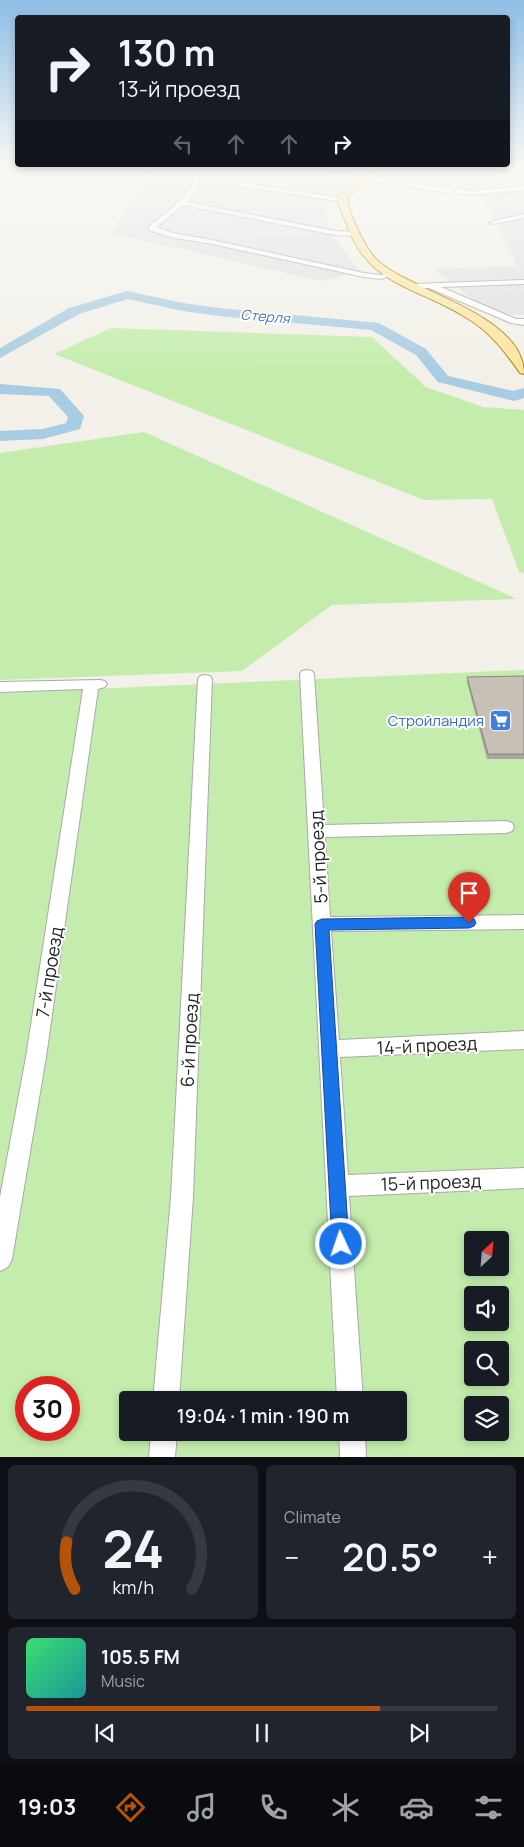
<!DOCTYPE html>
<meta charset="utf-8">
<style>
body{margin:0;font-family:Manrope,sans-serif;background:#20242c;color:#f1f3f6;height:100vh;display:flex;flex-direction:column;font-size:19px;white-space:nowrap}
*{box-sizing:border-box;margin:0}
p{font-size:16px;color:#9ea1a6}
.icon{flex:none;width:28px;height:28px;fill:none;stroke:currentColor;stroke-width:2;stroke-linecap:round;stroke-linejoin:round}
.map{position:relative;height:1457px;overflow:hidden}
.details{display:flex;flex-direction:column;gap:8px;padding:8px;background:#0d0f14;flex:1}
.details>*{flex:none}
.banner{position:absolute;left:15px;top:15px;width:495px;height:152px;border-radius:5px;box-shadow:0 2px 8px #0003;background:#171b24;color:#f1f3f6;overflow:hidden}
.needle{width:32px;rotate:26deg}
.controls{position:absolute;left:464px;top:1231px;display:grid;gap:10px}
.controls a{display:grid;place-items:center;width:45px;height:45px;border-radius:5px;background:#171b24;box-shadow:0 2px 8px #0003;font-size:25px}
.speed{position:absolute;left:15px;top:1376px;display:flex;gap:10px;font-size:25px;font-weight:700;text-align:center}
.speed>*{display:grid;place-content:center;width:65px;height:65px;border-radius:50%;background:#171b24;box-shadow:0 2px 8px #0003;line-height:1}
.speed .limit{border:8px solid #d22;background:#fff;color:#111}
.pin{position:absolute;display:grid;place-items:center;width:42px;height:42px;color:#fff;margin:-51px -21px;border-radius:50% 50% 50% 0;rotate:-45deg;box-shadow:0 0 5px #0007}
.pin .icon{rotate:45deg}
.me{position:absolute;width:55px;margin:-28px;rotate:357deg;stroke-linejoin:round;filter:drop-shadow(0 0 4px #0008)}
.turn{display:flex;align-items:center;gap:18px;height:105px;padding:0 20px;font-size:22px}
.turn .icon{width:65px;height:65px;stroke-width:2.5}
.turn b{display:block;font-size:35px;line-height:42px}
.lanes{display:flex;align-items:center;height:48px;padding:0 20px;background:#0003;justify-content:center;gap:25px;direction:ltr}
.lanes .off{opacity:.35}
.big{font-size:38px;font-weight:600;line-height:1.1}
.details .widget{flex:1;display:flex;flex-direction:column;justify-content:center;gap:8px;min-width:0;padding:0 18px;border-radius:8px;background:#20242c}
.details .dial{align-items:center;gap:0}
.dial svg{height:130px;overflow:visible;fill:none;stroke:#363941;stroke-width:7;stroke-linecap:round;text-anchor:middle}
.dial text{fill:#f1f3f6;stroke:none}
.song{display:flex;align-items:center;gap:15px}
.cover{width:60px;height:60px;border-radius:8px;background:linear-gradient(135deg,hsl(140 70% 55%),hsl(180 70% 35%))}
.played{height:5px;border-radius:2px;background:linear-gradient(90deg,#b45309 75%,#363941 75%)}
.keys{display:flex;justify-content:space-around;direction:ltr}
.heat{display:flex;justify-content:space-between;align-items:center;font-size:28px;direction:ltr}
.details .tiles{flex:1;display:grid;gap:8px;grid-template-columns:1fr 1fr}
.widget:last-child{grid-column:span 2}
.trip{position:absolute;left:119px;top:1391px;width:288px;height:50px;border-radius:5px;background:#171b24;box-shadow:0 2px 8px #0003;font-weight:600;line-height:50px;text-align:center}
.menu{display:flex;height:80px;justify-content:space-around;align-items:center;background:#090b0e;color:#9ea1a6}
.menu .icon{width:35px;height:35px}
.menu .current{color:#b45309}
.menu b{font-size:22px;color:#f1f3f6}
.map>svg:first-child{display:block}
.residential{fill:#e0dfdf}
.grass{fill:#c4edad;fill-rule:evenodd}
.lines{fill:none;stroke-linecap:round;stroke-linejoin:round}
.river{fill:#a8cce1;fill-rule:evenodd}
.minor-casing{stroke:#a9a9a9;stroke-width:2}
.major-casing{stroke:#a08100;stroke-width:2}
.minor{fill:#fff;fill-rule:evenodd}
.major{fill:#ffe3a1;fill-rule:evenodd}
.wall{fill:#aba59d}
.building{fill:#c7c0b7;stroke:#8b8680}
.route{fill:#1a73e8;stroke:#114b97}
.labels{text-anchor:middle;dominant-baseline:central;stroke-width:4;stroke-linejoin:round;paint-order:stroke}
.far-water-label{font-size:14px;font-style:italic;fill:#4971b7;stroke:#fff}
.shop-label{font-size:15px;fill:#366cbe;stroke:#fff;text-anchor:end}
.near-street-label{font-size:18px;fill:#222;stroke:#fff}
</style>
<div class="map">
<svg width="524" height="1457" viewBox="0 0 524 1457">
<rect width="100%" height="100%" fill="#f2f0e8"/>
<g class="residential">
<path d="M142 169H373L324 200 330 231 360 271 321 281 110 233 150 178Z"/>
<path d="M394 169H524V315L491 314 434 269 517 266 483 195 376 180Z"/>
</g>
<g class="grass">
<path d="M111 328 372 337 426 387 483 407 524 410V574L519 572 492 499 424 500 54 354Z"/>
<path d="M144 432 517 599 332 605 242 671 0 680V453Z"/>
<path d="M524 670V1457H0V693ZM472 1240H500V1268H472ZM472 1295H500V1322H472ZM472 1350H500V1378H472ZM26 1388H69V1430H26ZM128 1400H398V1432H128ZM472 1405H500V1432H472Z"/>
</g>
<g class="lines">
<g class="river">
<path d="M127 291 183 303 219 308 379 323 426 349 448 376 513 391 524 388V398L514 401 438 382 416 355 371 330 219 316 183 311 128 299 79 314 0 358V348L69 308Z"/>
<path d="M0 384 60 389 84 416 80 429 43 439 0 441V431L43 429 66 423 68 417 49 396 0 394Z"/>
</g>
<defs>
<g id="minor">
<path d="M189 169H195L200 181 187 202 335 231 355 232 359 234 355 236 335 235 183 205 157 227 172 233 212 240 364 273 381 275 391 272 395 274 381 279 364 277 212 244 170 237 149 230V226C166 213 183 201 194 181Z"/>
<path d="M290 169H308L447 188 470 169H477L454 188 473 191 524 186V190L473 195 447 193Z"/>
<path d="M212 178 342 198 345 200 342 202 210 181 209 180Z"/>
<path d="M524 214V218L493 224 489 222Z"/>
<path d="M524 280V284L441 287 516 319H524V325L511 323 429 288H412L408 286 412 284Z"/>
<path d="M307 670 312 671 314 674 324 825 506 821 512 823 514 827 512 831 506 833 325 837 330 917 524 915V929L331 931 339 1040 524 1031V1049L340 1057 348 1175 524 1168V1188L349 1196 363 1400H337L300 674 302 671Z"/>
<path d="M205 675 210 676 212 679 193 1197 179 1400H153L171 1197 198 679 200 676Z"/>
<path d="M100 680 105 681 107 684 105 687 98 689 46 1057 12 1259 8 1267 0 1271V1197L26 1057 83 689 0 692V682Z"/>
<path d="M151 1432H177L175 1457H149Z"/>
<path d="M339 1432H365L366 1457H340Z"/>
</g>
<path id="major" d="M377 169H387L347 197C348 213 366 250 378 261 414 293 524 315 524 374L520 373C505 352 492 334 470 320 421 287 369 288 347 225 344 216 337 205 337 196Z"/>
</defs>
<use href="#minor" class="minor-casing"/>
<use href="#major" class="major-casing"/>
<use href="#minor" class="minor"/>
<use href="#major" class="major"/>
</g>
<path class="wall" d="M524 676V759H487L467 682V677Z"/>
<path class="building" d="M524 676V754H488L467 677Z"/>
<linearGradient id="sky" x2="0" y2="1"><stop stop-color="#8ebee5"/><stop offset="0.45" stop-color="#f9f8f5"/><stop offset="1" stop-color="#f9f8f5" stop-opacity="0"/></linearGradient>
<rect width="524" height="373" fill="url(#sky)"/>
<path class="route" d="M469 917 474 919 476 923 474 926 469 928 329 930 349 1244 347 1250 341 1253 335 1250 332 1244 315 924 317 921 322 919Z"/>
<defs>
<symbol id="supermarket-square" viewBox="-11 -11 22 22"><rect x="-9" y="-9" width="18" height="18" rx="4" fill="#3f7fe0" stroke="#fff"/><path d="M-6-5.5h2.5l.6 2H6L4.5 2H-2.5L-4.4-4H-6ZM-1.5 3.2a1.3 1.3 0 1 0 .1 0ZM3 3.2a1.3 1.3 0 1 0 .1 0Z" fill="#fff"/></symbol>
</defs>
<g fill-rule="evenodd">
<use href="#supermarket-square" x="488" y="708" width="25" height="25"/>
</g>
<g class="labels">
<g class="far-water-label">
<text transform="translate(265 316) rotate(5)">Стерля</text>
</g>
<g class="shop-label">
<text x="484" y="720">Стройландия</text>
</g>
<g class="near-street-label">
<text transform="translate(318 857) rotate(-93)">5-й проезд</text>
<text transform="translate(49 972) rotate(-81)">7-й проезд</text>
<text transform="translate(189 1040) rotate(-87)">6-й проезд</text>
<text transform="translate(427 1045) rotate(-3)">14-й проезд</text>
<text transform="translate(431 1182) rotate(-2)">15-й проезд</text>
</g>
</g>
</svg>
<div class="controls">
<a><svg class="needle" viewBox="-14 -14 28 28"><path d="M0-13l5 13h-10z" fill="#e53935"/><path d="M0 13l5-13h-10z" fill="#9ea1a6"/></svg></a>
<a><svg class="icon" aria-label="sound" viewBox="0 0 24 24"><path d="M4 9h4l5-4v14l-5-4H4zM17 9q2 3 0 6"/></svg></a>
<a><svg class="icon" aria-label="search" viewBox="0 0 24 24"><circle cx="10" cy="10" r="6"/><path d="M15 15l6 6"/></svg></a>
<a><svg class="icon" aria-label="layers" viewBox="0 0 24 24"><path d="M12 4l9 5-9 5-9-5zM3 14l9 5 9-5"/></svg></a>
</div>
<div class="speed"><div class="limit">30</div></div>
<div class="pin" style="left:469px;top:923px;background:#d93025"><svg class="icon" aria-label="arrive" viewBox="0 0 24 24"><path d="M6 21V4h12l-3 4 3 4H6"/></svg></div>
<svg class="me" style="left:341px;top:1244px" viewBox="-20 -20 40 40"><circle r="17" fill="#1a73e8" stroke="#fff" stroke-width="3"/><path d="M0-11L8 9 0 5-8 9z" fill="#fff"/></svg>
<div class="trip">19:04 · 1 min · 190 m</div>
<div class="banner">
<div class="turn"><svg class="icon" aria-label="right" viewBox="0 0 24 24"><path d="M7 20v-9h11M14 6l5 5-5 5"/></svg><div><b>130 m</b>13-й проезд</div></div>
<div class="lanes"><svg class="icon off" aria-label="left" viewBox="0 0 24 24"><path d="M17 20v-9H6M10 6l-5 5 5 5"/></svg><svg class="icon off" aria-label="ahead" viewBox="0 0 24 24"><path d="M12 20V5M6 11l6-6 6 6"/></svg><svg class="icon off" aria-label="ahead" viewBox="0 0 24 24"><path d="M12 20V5M6 11l6-6 6 6"/></svg><svg class="icon" aria-label="right" viewBox="0 0 24 24"><path d="M7 20v-9h11M14 6l5 5-5 5"/></svg></div>
</div>
</div>
<section class="details">
<div class="tiles">
<div class="widget dial"><svg viewBox="0 0 100 80">
<path d="M14 69A42 42 0 1 1 86 69"/>
<path d="M14 69A42 42 0 0 1 9 40" stroke="#b45309"/>
<text x="50" y="56" font-size="32" font-weight="700">24</text>
<text x="50" y="72" font-size="11">km/h</text>
</svg></div>
<div class="widget"><p>Climate</p>
<div class="heat"><a>−</a><b class="big">20.5°</b><a>+</a></div>
</div>
<div class="widget">
<div class="song"><i class="cover"></i><div><b>105.5 FM</b><p>Music</p></div></div>
<div class="played"></div>
<div class="keys"><svg class="icon" aria-label="previous" viewBox="0 0 24 24"><path d="M18 5L8 12l10 7zM5 5v14"/></svg><svg class="icon" aria-label="pause" viewBox="0 0 24 24"><path d="M8 5v14M16 5v14"/></svg><svg class="icon" aria-label="next" viewBox="0 0 24 24"><path d="M6 5l10 7-10 7zM19 5v14"/></svg></div>
</div>
</div>
</section>
<nav class="menu">
<b>19:03</b>
<svg class="icon current" aria-label="directions" viewBox="0 0 24 24"><path d="M12 3l9 9-9 9-9-9zM9 14v-3h6M13 9l2 2-2 2"/></svg>
<svg class="icon" aria-label="music" viewBox="0 0 24 24"><path d="M9 18V5l10-2v13"/><circle cx="6" cy="18" r="3"/><circle cx="16" cy="16" r="3"/></svg>
<svg class="icon" aria-label="phone" viewBox="0 0 24 24"><path d="M5 4h4l2 5-3 2q2 4 5 5l2-3 5 2v4C11 20 4 13 5 4z"/></svg>
<svg class="icon" aria-label="climate" viewBox="0 0 24 24"><path d="M12 3v18M4 7l16 10M4 17L20 7"/></svg>
<svg class="icon" aria-label="car" viewBox="0 0 24 24"><path d="M5 17H2v-5l4-1 3-4h7l3 4 3 1v5h-3M9 17h6M6 11h13"/><circle cx="7" cy="17" r="2"/><circle cx="17" cy="17" r="2"/></svg>
<svg class="icon" aria-label="filters" viewBox="0 0 24 24"><path d="M4 7h16M4 17h16"/><circle cx="9" cy="7" r="2"/><circle cx="15" cy="17" r="2"/></svg>
</nav>
